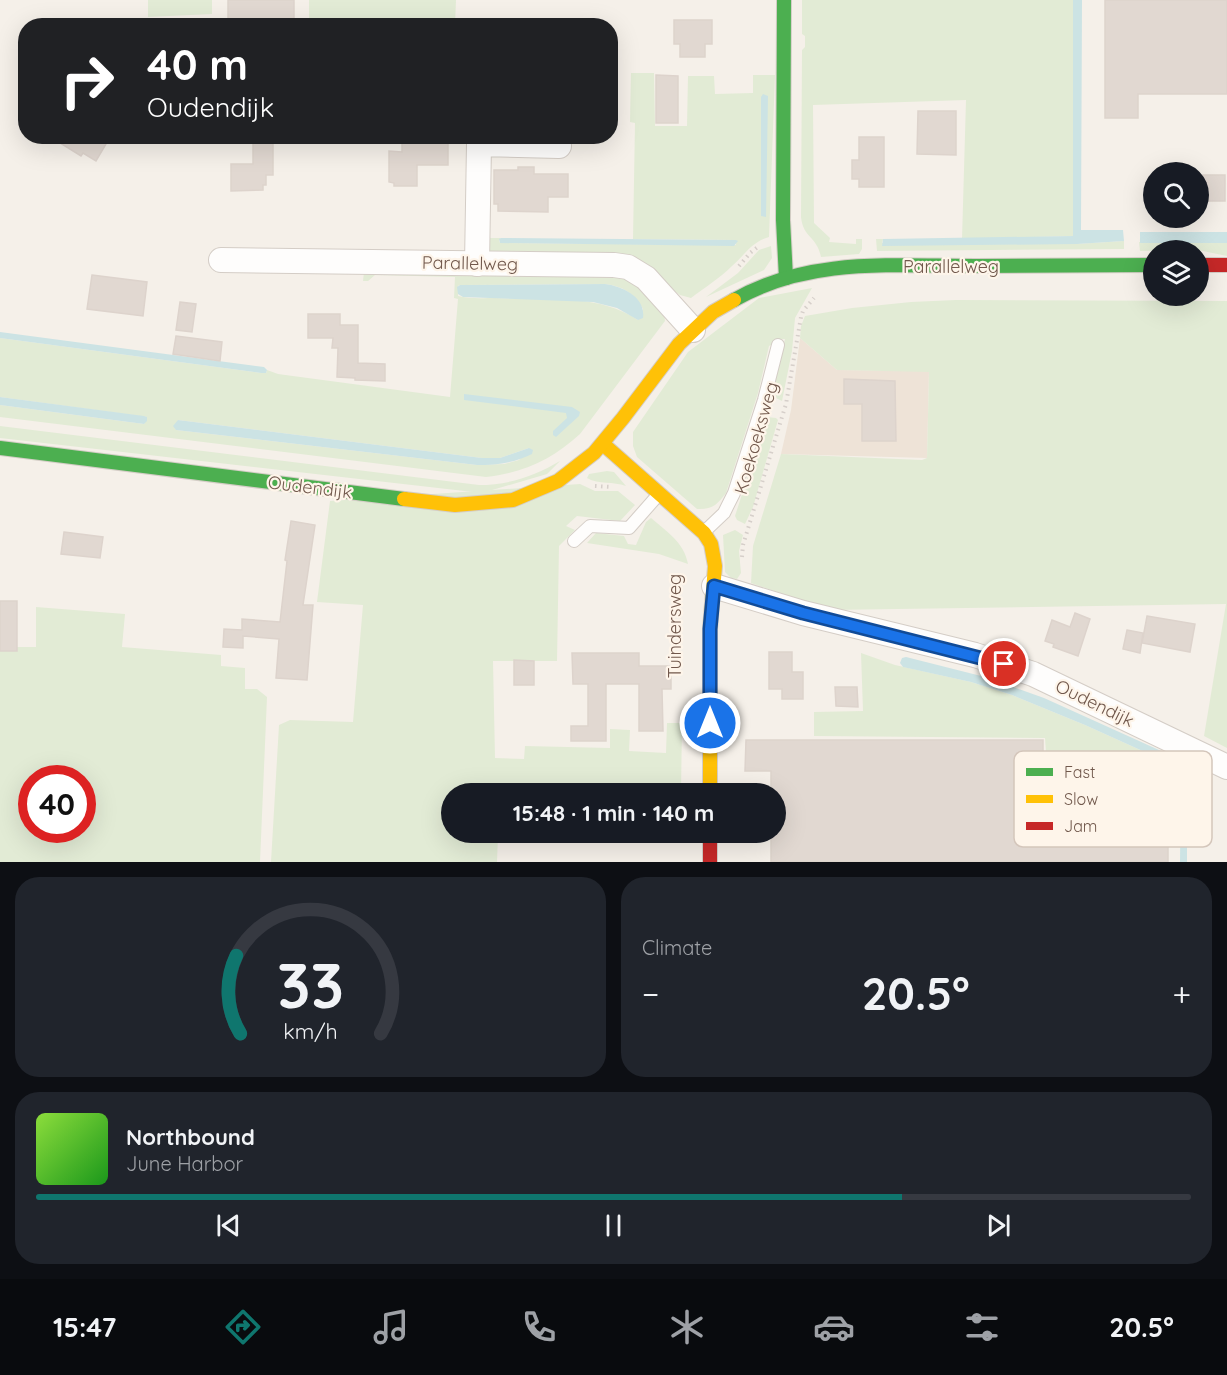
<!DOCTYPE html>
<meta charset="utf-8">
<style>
body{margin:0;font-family:Quicksand,sans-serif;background:#20242c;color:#f1f3f6;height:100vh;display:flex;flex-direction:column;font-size:22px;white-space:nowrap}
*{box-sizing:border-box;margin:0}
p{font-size:20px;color:#9ea1a6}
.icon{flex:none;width:33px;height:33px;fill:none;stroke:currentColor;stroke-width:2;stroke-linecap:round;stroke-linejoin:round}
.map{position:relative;height:862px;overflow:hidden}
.side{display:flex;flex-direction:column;gap:15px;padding:15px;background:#0d0f14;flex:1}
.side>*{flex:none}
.banner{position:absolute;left:18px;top:18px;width:600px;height:126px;border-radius:24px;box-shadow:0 6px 24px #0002;background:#202124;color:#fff;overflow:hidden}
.buttons{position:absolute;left:1143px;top:162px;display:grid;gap:12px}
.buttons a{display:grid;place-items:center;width:66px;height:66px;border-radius:50%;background:#171b24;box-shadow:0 6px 24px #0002;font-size:30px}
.speed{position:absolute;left:18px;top:765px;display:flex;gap:12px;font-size:30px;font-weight:700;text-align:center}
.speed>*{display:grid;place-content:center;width:78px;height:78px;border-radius:50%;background:#171b24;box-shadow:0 6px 24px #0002;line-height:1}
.speed .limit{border:9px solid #d22;background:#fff;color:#111}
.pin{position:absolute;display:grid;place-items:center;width:51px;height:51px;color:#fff;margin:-26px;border:3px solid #fff;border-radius:50%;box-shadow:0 2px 6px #0007}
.me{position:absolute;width:66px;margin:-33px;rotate:0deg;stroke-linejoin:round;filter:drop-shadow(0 0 4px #0008)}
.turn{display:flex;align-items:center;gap:21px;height:126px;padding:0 30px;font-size:27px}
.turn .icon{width:78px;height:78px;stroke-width:2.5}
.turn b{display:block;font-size:42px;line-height:51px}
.big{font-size:45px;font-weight:700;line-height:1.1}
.side .tile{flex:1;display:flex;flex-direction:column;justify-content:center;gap:9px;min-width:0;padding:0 21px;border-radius:24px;background:#20242c}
.side .dial{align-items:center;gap:0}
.dial svg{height:156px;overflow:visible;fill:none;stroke:#363941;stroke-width:7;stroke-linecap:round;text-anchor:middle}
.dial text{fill:#f1f3f6;stroke:none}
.song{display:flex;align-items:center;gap:18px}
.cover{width:72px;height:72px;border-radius:9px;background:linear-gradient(135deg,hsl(90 70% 55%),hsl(120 70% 35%))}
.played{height:6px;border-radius:3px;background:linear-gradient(90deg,#0f766e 75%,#363941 75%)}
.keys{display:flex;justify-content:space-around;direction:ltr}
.heat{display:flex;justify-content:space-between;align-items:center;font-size:33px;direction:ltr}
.side .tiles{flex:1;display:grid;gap:15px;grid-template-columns:1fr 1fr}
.tile:last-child{grid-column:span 2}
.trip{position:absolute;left:441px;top:783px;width:345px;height:60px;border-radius:30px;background:#171b24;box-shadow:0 6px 24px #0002;font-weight:700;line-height:60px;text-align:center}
.tabs{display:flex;height:96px;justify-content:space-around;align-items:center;background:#090b0e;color:#9ea1a6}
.tabs .icon{width:42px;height:42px}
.tabs .on{color:#0f766e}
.tabs b{font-size:27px;color:#f1f3f6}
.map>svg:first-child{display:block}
.residential{fill:#eee3d7}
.green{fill:#e2ebd5;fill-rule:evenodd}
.water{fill:#cce3e4}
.building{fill:#e1d8d1;stroke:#ddd3cc;stroke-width:1.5}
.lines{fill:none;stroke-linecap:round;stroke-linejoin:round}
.lane-casing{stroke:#d4cdc6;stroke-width:14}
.street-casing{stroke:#d4cdc6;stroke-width:26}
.fast-casing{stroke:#d4cdc6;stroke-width:16}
.slow-casing{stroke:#d4cdc6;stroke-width:16}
.jam-casing{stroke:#d4cdc6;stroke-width:16}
.path{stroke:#d6cfca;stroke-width:4;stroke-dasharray:1.5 4.5;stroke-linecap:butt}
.lane{stroke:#fefdfc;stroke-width:12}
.street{stroke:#fefdfc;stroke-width:24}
.fast{stroke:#4caf50;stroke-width:14}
.slow{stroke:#ffc107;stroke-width:14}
.jam{stroke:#c62828;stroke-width:14}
.route-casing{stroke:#114b97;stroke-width:15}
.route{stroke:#1a73e8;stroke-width:10}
.labels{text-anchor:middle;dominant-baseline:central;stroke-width:4.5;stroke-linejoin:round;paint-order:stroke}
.street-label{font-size:18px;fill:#71584c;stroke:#fef5ea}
.key{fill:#fef5ea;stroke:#d4c6bb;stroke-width:1.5}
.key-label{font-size:16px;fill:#71584c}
</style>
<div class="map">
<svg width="1227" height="862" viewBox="0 0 1227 862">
<rect width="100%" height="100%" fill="#f5f0e9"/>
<path class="residential" d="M800 338 837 370 929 371 927 458 781 454 791 410Z"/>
<g class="green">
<path d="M148 0H212V14L148 17Z"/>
<path d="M309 0H456L455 25H309Z"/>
<path d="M802 0H1073V236L962 239 966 100 813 105 814 223 830 238 829 242 856 244V239H862V249L859 254 821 257C817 236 803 238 801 217L802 50 805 47V36L802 34Z"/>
<path d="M631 73H654L655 126H687L688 76H714L715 94 753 93V75H775L769 237C751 242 745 255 732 266 720 278 704 288 691 298L680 295 664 283 488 255 487 238H501L499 240 500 243 736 245V240L633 239 635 123 630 122Z"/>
<path d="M876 239H883L882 243 1077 244 1124 241V249L877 251Z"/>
<path d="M1139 242 1227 243V256L1198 250 1140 251Z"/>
<path d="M771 246 772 258 764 270 706 297 738 273 759 250Z"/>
<path d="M364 272 630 276 664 312 665 321 580 434C553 459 523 473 486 477L0 417V405L144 424 147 417 0 397V338L261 373H266L267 370 278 374 450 397 458 299 454 298 455 277 375 275 368 281H363ZM605 284C623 286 635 294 643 309L638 320C597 293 543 300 495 298 484 298 469 299 458 296V286L460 285ZM178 420 482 458H500L529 448 519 460 504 464 477 465 176 430Z"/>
<path d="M812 288 795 318 792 351 782 401 776 398 773 390 785 339H783L769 346 758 393 726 493C718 504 712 510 697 509L637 457 633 446V432L688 352 759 298Z"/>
<path d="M956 300 1227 301V748L1204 736 1226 604 829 610 751 583 753 546 781 454 922 460 927 458 929 372 837 370 800 338 801 326 805 316 852 308 911 302Z"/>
<path d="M767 417 776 418 778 420 753 507 745 524 737 520 735 516Z"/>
<path d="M0 426 479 485C509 485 535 476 560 461L547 474 482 493 0 438Z"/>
<path d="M607 471 614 472 626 486C613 481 599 485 587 478L589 474Z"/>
<path d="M580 484 595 491H618L635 505 620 521 577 516 566 526 575 530 559 546 557 661H493L495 758 524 759 525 746 610 748V729L630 730 629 751 666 753 667 723H682L681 793 452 794V832H681V837L498 835 497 862H271L279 725 290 720 353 722 363 605 317 602 330 501Z"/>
<path d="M651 518C667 532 684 542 688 564L659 554 587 543 596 533 624 536 628 544 636 545 646 522Z"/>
<path d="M735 530 743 535 739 551 741 573 737 579 731 578 725 572 723 535Z"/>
<path d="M36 607 125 614 122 647 221 655V666L245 668V689H257L267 697 260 862H0V647H36ZM32 778H82V830H32Z"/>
<path d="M861 653 895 665 971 682 1012 695 1085 725 1178 767H1068V753L1046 752 1045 738 814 736V712L863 711Z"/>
</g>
<g class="water">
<path d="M1073 0H1082L1081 230H1123L1124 241 1077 244 882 246 883 239 1073 236Z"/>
<path d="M763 94 768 96 766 217 761 216V97Z"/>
<rect x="1140" y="232" width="87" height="11"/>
<path d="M501 238 736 240 738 241 734 246 500 243 499 239Z"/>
<path d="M605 284C622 286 646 297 643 318L638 320 617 308 593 302 463 297 458 294 457 287 460 285Z"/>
<path d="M0 332 264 367 267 370 266 373H261L0 338Z"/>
<path d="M464 394 572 407 580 412 579 416 556 437 553 435V431L567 418 566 413 464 400Z"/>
<path d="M0 397 144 416 147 417V421L144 424 0 405Z"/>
<path d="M178 420 482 458H500L529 448 533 450 532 454C514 463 497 465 477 465L176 430 173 426Z"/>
<path d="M906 657 985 677 1044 698 1159 750 1178 760 1185 767 1187 774V862H1180L1181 773 1178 767 1085 725 1012 695 971 682 903 667 900 663 902 658Z"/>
</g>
<g class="building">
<rect x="228" y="0" width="66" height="26"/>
<path d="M1105 0H1227V94H1138V118H1105Z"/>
<path d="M674 20H712V44H705V57H680V44H674Z"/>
<path d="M656 75 678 76V123H656Z"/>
<path d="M918 111H956V155L917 154Z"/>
<path d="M49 136 96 137 106 144 96 161 83 153 81 156Z"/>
<path d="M253 136H273V175H266V185H263V190L231 191V164H253Z"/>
<path d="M859 137H884V187H859V179H852V160H859Z"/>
<path d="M402 142H448V165H417V186H394V183L389 182V151L402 152Z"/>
<path d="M518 167H534V174H568V197H548V212L498 211V204H494V170H518Z"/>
<rect x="1198" y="175" width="27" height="26"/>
<path d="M92 275 147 282 143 316 87 309Z"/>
<path d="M180 302 196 304 192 332 176 330Z"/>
<path d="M308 314H340V325H358V363L385 364V381L355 380V378L337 377 338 348H332L333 338H308Z"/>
<path d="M176 336 222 342 220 361 173 354Z"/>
<path d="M844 379 895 381 896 441H862V404H844Z"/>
<path d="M291 521 315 525 303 605H313L307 680 276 678 279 639 243 636V648L223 647 224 629 242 630V619L280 622 287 561 285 560Z"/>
<path d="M64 532 103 537 100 558 61 554Z"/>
<rect x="0" y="601" width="17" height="50"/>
<path d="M1075 613 1090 619 1078 656 1053 647 1054 644 1045 641 1052 620 1070 627Z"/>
<path d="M1147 616 1195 624 1190 652 1142 643Z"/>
<path d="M1127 630 1143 633 1140 653 1123 649Z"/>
<path d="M769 652H792V672H803V699H782V689H769Z"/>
<path d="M572 653H639V666H671V689H662L663 731H639V684H606V741H571V726H588V684H573Z"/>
<path d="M514 660 534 661V685H514Z"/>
<path d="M835 687H857L858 707 836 706Z"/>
<path d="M746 740H1043V755H1066V769H1168V862H771V832H776V794H771V771H745Z"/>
</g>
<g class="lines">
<defs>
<g id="lane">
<path d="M705 531 724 513 734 493 764 400 778 345"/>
<path d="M574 541 590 526 629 528 659 494"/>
</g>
<g id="street">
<path d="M221 260 614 265 628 267 646 278 693 330"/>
<path d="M477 264 479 144 559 146"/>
<path d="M714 586 803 613 975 655 1033 674 1227 767"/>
</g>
<g id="fast">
<path d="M784 0 783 220 786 278"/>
<path d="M734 300C809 257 892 266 975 266 1035 266 1094 265 1154 265"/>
<path d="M0 448 404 499"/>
</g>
<g id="slow">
<path d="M603 444 704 533 711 544 715 566 710 629V794"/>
<path d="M404 499 455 505 513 500 558 481 594 453 623 418 679 344 713 312 734 300"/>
</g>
<g id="jam">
<path d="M1198 265H1227"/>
<path d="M710 832V862"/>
</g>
</defs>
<use href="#lane" class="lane-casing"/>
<use href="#street" class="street-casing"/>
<use href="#fast" class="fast-casing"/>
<use href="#slow" class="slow-casing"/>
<use href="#jam" class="jam-casing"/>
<g class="path">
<path d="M739 266 750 253 759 246"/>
<path d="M595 486 611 487"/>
<path d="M742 557 743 545 786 404 801 317 803 311 814 298"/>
</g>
<use href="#lane" class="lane"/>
<use href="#street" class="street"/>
<use href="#fast" class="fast"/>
<use href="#slow" class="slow"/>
<use href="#jam" class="jam"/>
</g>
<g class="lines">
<defs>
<path id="route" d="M710 723V629L714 586 803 613 1004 664"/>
</defs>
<use href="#route" class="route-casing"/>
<use href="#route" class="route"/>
</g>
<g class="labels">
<g class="street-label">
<text transform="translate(470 263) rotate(1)">Parallelweg</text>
<text x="951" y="266">Parallelweg</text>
<text transform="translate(756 438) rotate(-74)">Koekoeksweg</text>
<text transform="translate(310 487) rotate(7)">Oudendijk</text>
<text transform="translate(674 626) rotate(-90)">Tuindersweg</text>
<text transform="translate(1095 703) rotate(26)">Oudendijk</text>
</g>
</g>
<rect x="1014" y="751" width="198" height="96" rx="9" class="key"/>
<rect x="1026" y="768" width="27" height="8" fill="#4caf50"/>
<rect x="1026" y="795" width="27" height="8" fill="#ffc107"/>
<rect x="1026" y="822" width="27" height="8" fill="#c62828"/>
<g class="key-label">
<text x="1064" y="778">Fast</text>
<text x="1064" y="805">Slow</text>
<text x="1064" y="832">Jam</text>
</g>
</svg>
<div class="buttons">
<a><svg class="icon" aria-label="search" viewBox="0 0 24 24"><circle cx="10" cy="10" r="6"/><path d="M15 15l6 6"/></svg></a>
<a><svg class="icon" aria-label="layers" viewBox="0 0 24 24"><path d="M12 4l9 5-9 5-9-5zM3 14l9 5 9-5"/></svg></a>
</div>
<div class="speed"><div class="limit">40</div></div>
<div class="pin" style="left:1004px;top:664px;background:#d93025"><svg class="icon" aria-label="arrive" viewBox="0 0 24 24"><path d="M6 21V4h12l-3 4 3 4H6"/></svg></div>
<svg class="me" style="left:710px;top:723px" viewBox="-20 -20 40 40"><circle r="17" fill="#1a73e8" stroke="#fff" stroke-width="3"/><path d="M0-11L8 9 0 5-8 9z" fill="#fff"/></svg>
<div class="trip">15:48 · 1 min · 140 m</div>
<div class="banner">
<div class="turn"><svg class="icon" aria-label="right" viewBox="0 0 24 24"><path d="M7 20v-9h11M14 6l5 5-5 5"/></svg><div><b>40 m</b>Oudendijk</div></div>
</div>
</div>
<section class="side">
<div class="tiles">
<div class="tile dial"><svg viewBox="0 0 100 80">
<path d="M14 69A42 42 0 1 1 86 69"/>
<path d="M14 69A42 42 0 0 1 12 29" stroke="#0f766e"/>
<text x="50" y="56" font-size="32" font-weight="700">33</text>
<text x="50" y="72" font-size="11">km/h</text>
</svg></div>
<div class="tile"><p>Climate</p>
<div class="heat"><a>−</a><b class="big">20.5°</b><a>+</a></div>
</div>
<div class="tile">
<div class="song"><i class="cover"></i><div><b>Northbound</b><p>June Harbor</p></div></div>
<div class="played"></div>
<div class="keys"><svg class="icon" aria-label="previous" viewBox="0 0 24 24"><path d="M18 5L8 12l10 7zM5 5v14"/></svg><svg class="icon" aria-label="pause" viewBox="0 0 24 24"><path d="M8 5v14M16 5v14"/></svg><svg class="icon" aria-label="next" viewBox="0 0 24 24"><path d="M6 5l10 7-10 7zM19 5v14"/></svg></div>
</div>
</div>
</section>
<nav class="tabs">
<b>15:47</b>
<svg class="icon on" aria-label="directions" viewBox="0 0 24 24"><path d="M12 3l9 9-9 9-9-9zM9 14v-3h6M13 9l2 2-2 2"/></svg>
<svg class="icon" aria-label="music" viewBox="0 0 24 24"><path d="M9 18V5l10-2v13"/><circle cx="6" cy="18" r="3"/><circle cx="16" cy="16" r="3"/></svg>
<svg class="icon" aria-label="phone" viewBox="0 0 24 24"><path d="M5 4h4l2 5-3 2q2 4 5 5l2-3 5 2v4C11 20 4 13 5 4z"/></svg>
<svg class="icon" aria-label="climate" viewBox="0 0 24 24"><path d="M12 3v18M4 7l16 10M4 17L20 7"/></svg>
<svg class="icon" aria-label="car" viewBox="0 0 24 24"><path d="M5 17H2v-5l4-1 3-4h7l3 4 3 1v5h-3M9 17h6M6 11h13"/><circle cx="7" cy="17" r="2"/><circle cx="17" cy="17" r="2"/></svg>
<svg class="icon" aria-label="filters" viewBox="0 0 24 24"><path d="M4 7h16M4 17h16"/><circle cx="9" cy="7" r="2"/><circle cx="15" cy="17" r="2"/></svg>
<b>20.5°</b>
</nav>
